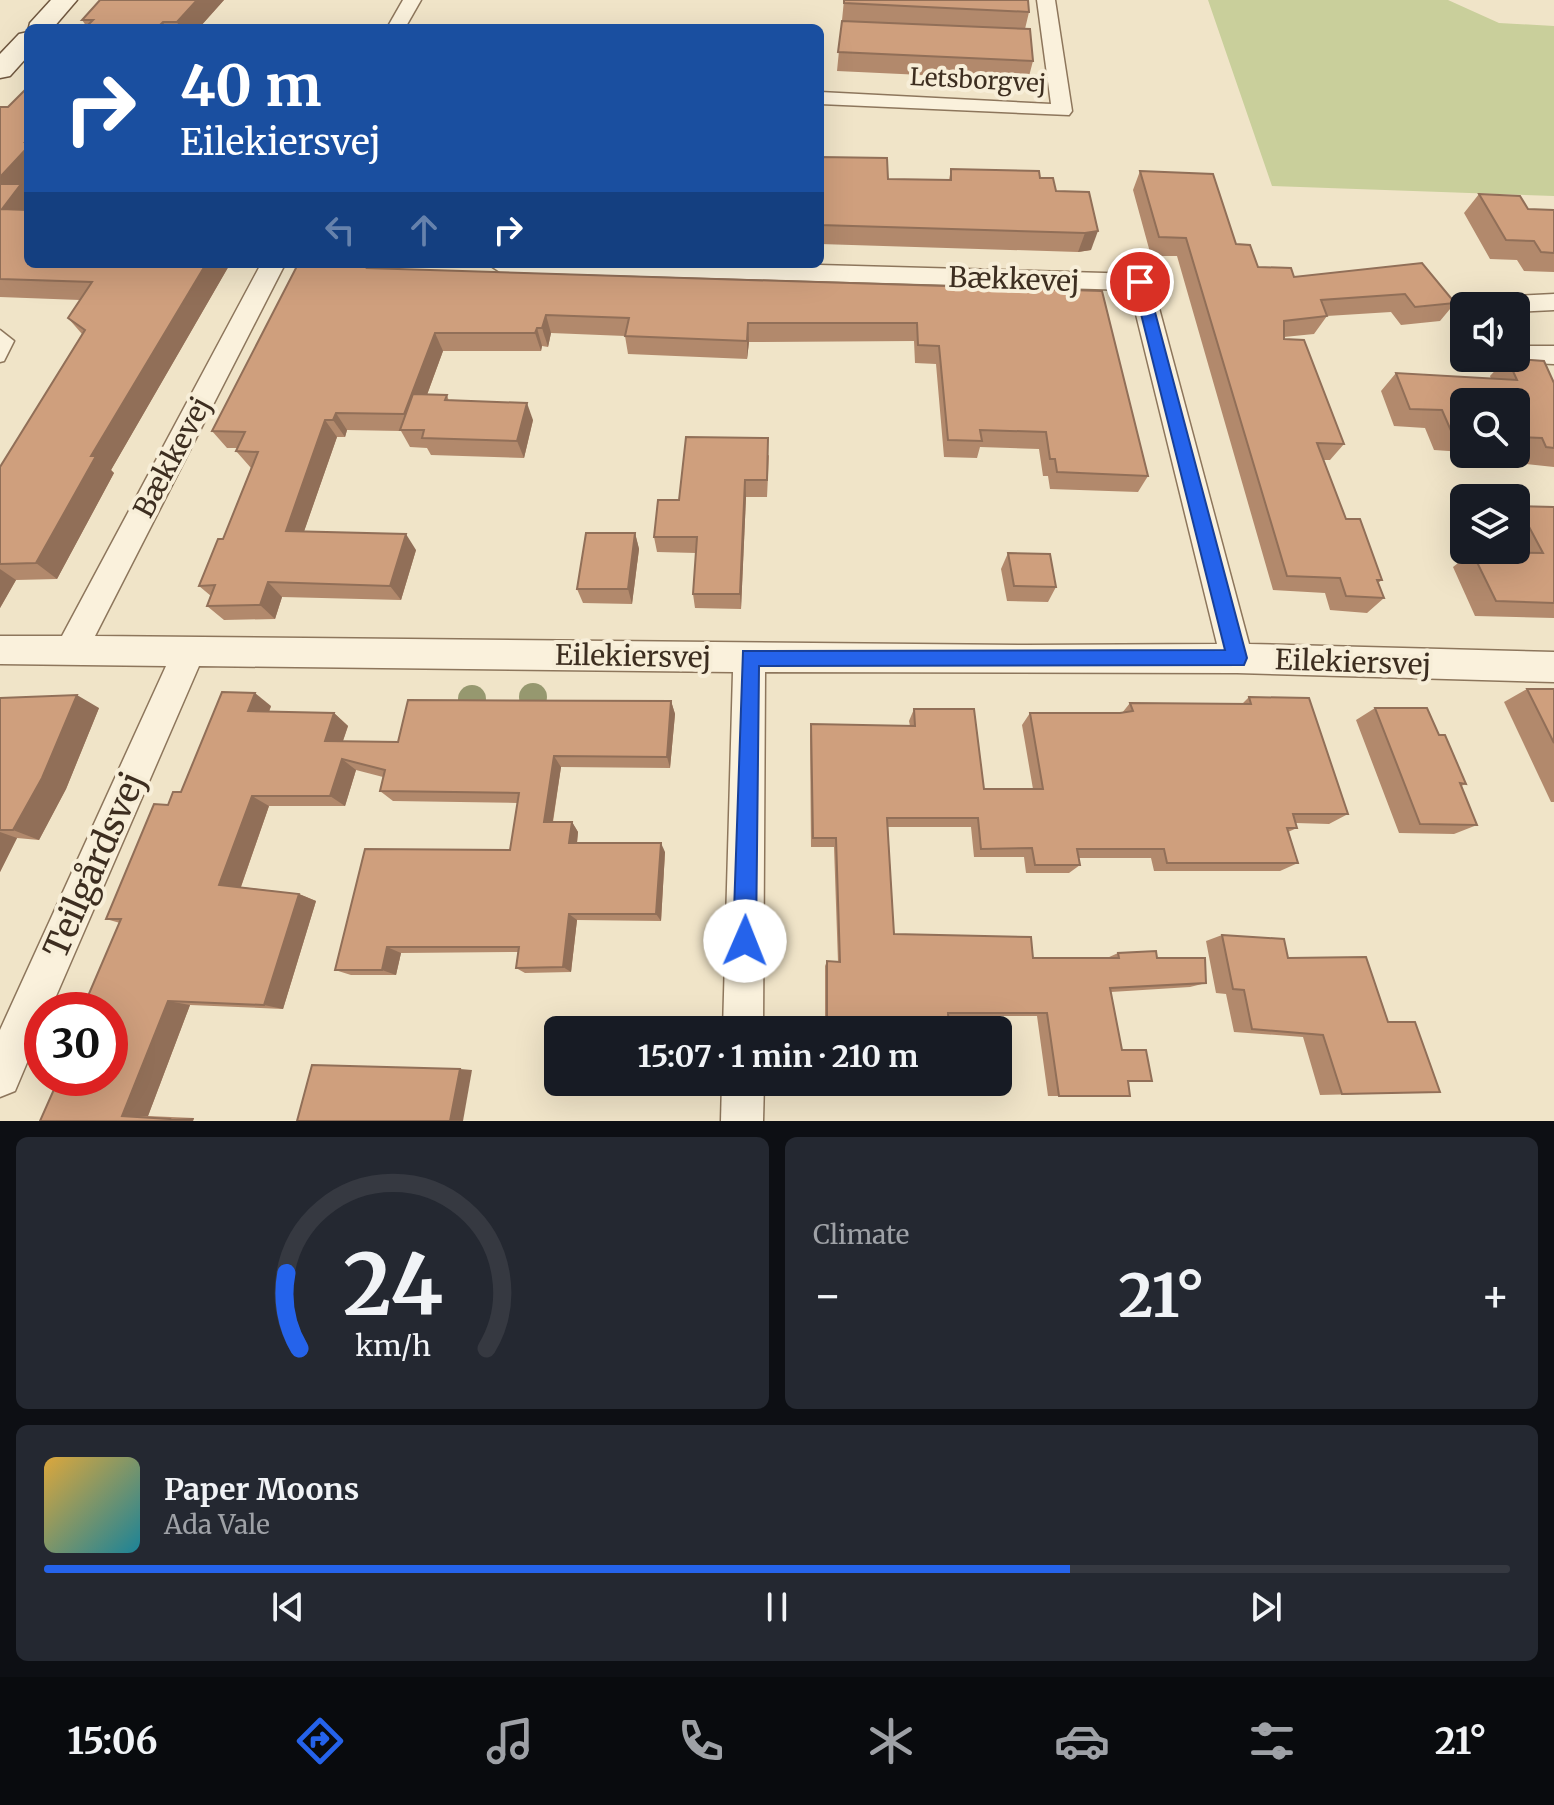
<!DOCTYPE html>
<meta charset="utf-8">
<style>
body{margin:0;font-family:Merriweather,serif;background:#242831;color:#f1f3f6;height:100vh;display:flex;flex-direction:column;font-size:30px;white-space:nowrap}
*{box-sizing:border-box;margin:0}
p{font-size:26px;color:#9ea1a6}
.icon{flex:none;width:44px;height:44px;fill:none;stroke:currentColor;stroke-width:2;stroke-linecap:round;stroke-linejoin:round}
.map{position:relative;height:1121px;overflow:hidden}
.sheet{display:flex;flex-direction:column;gap:16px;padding:16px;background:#0d0f14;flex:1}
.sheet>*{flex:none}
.top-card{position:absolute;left:24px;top:24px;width:800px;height:244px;border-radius:12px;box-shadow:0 8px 32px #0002;background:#1a4fa0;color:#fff;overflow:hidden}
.tools{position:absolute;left:1450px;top:292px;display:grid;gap:16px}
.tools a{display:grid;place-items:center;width:80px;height:80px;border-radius:12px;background:#171b24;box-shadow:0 8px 32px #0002;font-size:40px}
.speed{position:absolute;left:24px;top:992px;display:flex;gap:16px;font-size:40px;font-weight:700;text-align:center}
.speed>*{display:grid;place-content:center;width:104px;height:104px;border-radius:50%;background:#171b24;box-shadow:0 8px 32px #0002;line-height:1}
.speed .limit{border:12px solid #d22;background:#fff;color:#111}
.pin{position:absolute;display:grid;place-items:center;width:68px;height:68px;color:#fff;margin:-34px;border:4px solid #fff;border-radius:50%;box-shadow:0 2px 8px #0007}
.me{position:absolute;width:88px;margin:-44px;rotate:1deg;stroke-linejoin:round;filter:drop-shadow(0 0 6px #0008)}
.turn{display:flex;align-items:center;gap:28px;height:168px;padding:0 24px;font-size:36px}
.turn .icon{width:104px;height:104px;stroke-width:2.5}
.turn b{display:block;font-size:56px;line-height:68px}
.lanes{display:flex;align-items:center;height:76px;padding:0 24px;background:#0003;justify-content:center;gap:40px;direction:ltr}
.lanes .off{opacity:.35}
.big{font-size:60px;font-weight:700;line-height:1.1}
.sheet .widget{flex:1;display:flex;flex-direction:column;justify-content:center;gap:12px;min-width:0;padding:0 28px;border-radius:12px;background:#242831}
.sheet .dial{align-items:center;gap:0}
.dial svg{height:208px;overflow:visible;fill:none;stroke:#363941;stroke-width:7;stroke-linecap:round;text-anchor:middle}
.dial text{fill:#f1f3f6;stroke:none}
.song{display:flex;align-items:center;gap:24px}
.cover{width:96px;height:96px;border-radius:12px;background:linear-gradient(135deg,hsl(40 70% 55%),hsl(190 70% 35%))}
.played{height:8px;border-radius:4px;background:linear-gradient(90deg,#2563eb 70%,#363941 70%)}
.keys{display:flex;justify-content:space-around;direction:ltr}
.heat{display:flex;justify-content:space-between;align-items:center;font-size:44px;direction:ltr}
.sheet .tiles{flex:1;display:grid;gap:16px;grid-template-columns:1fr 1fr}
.widget:last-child{grid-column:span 2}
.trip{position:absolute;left:544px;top:1016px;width:468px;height:80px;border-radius:12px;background:#171b24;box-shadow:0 8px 32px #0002;font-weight:700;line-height:80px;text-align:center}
.tabs{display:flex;height:128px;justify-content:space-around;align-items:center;background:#090b0e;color:#9ea1a6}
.tabs .icon{width:56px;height:56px}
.tabs .active{color:#2563eb}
.tabs b{font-size:36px;color:#f1f3f6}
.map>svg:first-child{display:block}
.green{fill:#c9cf9b}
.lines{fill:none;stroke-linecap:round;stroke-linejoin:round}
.lane-casing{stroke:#8d765c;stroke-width:3}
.street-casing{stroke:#8d765c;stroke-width:3}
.secondary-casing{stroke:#6f573f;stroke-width:3}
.lane{fill:#faf1dc;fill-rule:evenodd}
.street{fill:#faf1dc;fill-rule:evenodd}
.secondary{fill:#faf1dc;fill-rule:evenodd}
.tree{fill:#96986f}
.wall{fill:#b2896c}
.shaded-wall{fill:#916f58}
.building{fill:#cf9f7d;stroke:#916f58;stroke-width:2}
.route{fill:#2563eb;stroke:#184099;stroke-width:2}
.labels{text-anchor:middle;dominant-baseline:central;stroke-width:8;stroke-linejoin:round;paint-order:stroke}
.far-street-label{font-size:24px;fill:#3d2e20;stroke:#f7eed8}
.street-label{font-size:28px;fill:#3d2e20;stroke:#f7eed8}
.near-street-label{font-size:34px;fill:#3d2e20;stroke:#f7eed8}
</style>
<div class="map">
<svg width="1554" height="1121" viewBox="0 0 1554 1121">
<rect width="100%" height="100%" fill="#f0e4c8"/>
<path class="green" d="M1208 0H1448L1499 23 1554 26V196L1272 186Z"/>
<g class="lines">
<defs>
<path id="lane" d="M0 330 14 341 4 361 0 362Z"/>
<g id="street">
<path d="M403 0H421L405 28H387Z"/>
<path d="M1037 0H1055L1072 111 1069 115 820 104V92L1051 104Z"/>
<path d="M261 264H285L95 636 1027 645 1217 644 1130 290 500 272 488 264H783L1140 274 1152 282 1249 644 1554 652V682L1237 673 765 672 763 1030H723L733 672 199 666 50 1010H42V1027L15 1091 0 1097V1030L166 666 0 664V636H62Z"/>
<path d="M1554 294V310L1516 312V306H1464V310L1462 306 1465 300 1474 298Z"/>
<path d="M1516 346H1554V364L1507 362 1505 358H1516Z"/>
<path d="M722 1082H764L763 1121H721Z"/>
</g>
<g id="secondary">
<path d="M51 0H77L53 28 28 31 30 23Z"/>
<path d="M28 32V56L10 76 0 78V54L19 34Z"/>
</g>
</defs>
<use href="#lane" class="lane-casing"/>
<use href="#street" class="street-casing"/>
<use href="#secondary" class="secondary-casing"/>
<use href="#lane" class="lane"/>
<use href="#street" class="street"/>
<use href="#secondary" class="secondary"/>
</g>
<g class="tree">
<circle cx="533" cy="697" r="14"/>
<circle cx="472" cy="699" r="14"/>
</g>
<g class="wall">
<path d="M100 0H224L199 28H85L87 27 82 20Z"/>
<path d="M844 0 1029 12 1025 29 1033 61 1028 80 837 71Z"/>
<path d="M28 87V183L24 188 28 264H230L111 470 114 473 57 579 16 580 0 608V467L82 334 68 318 80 300 0 297V107H8Z"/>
<path d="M820 157 888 179 949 180 951 169 1040 178 1056 191 1089 192 1091 250 1078 252 820 244Z"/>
<path d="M1140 171 1236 244 1258 267 1294 277 1422 263 1455 303 1440 321 1401 325 1391 312 1327 316 1314 334 1284 337 1344 444 1330 460H1323L1346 519 1382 580 1378 583 1384 598 1367 613 1330 610 1325 593 1273 590 1177 256H1151L1133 190Z"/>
<path d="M1479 194 1528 209 1554 210V272L1524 271 1517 260 1490 259 1464 213Z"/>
<path d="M334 264H387L384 269 1102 291 1148 476 1138 492 1050 489 1048 476H1043L1039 449 980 447 977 458 944 457 936 364 915 363 914 341 749 342 747 359 628 354 625 336 551 333 548 347 542 346 541 351H443L427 395H447L449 401 533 420 524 458 431 455 427 448 410 447 401 431 347 430 345 437H337L304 531 416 550 401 600 282 597 275 619 224 620 207 606 211 596 199 586 223 539 251 468 236 451 238 448H227L212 431Z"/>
<path d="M1507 358 1554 383V467L1526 464 1522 455 1500 454H1516V402H1464V452L1434 450 1425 428 1394 426 1381 391 1396 373 1491 379 1490 376Z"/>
<path d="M769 455 767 497H746L741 609 695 608 693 594 696 553 657 552 654 537 679 500Z"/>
<path d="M1518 506 1554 507V618L1475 616 1453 567 1472 552 1513 553 1512 550H1516V507Z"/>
<path d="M635 533 639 549 632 604 583 603 577 589Z"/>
<path d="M1008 553 1056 587 1048 602 1007 601 1001 569Z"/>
<path d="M1527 689H1554V802H1551L1504 702Z"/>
<path d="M1249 697 1348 814 1329 824 1296 823 1297 828 1288 832 1298 863 1280 871H1154L1151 858H1078L1080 865 1069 873H1026L1024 857H974L971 827H888L894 934 1033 958H1107L1118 953 1157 958 1206 983 1190 987 1111 992 1122 1050 1152 1081 1128 1082 1130 1096H1048L1037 1016H948L949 1030H825V966L827 961 838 962 834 847H811L810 736 811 724 910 726 909 721 914 709 984 789H1033L1022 725 1030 713H1122L1130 703 1242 704Z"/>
<path d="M0 698 99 708 66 789 39 840 17 838 0 872Z"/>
<path d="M671 701 675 714 670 768 561 767 553 822H572L578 832 577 843 665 852 661 921 577 920 571 972 525 973 516 968 518 952 401 953 396 975H351L335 970 510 850 518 803 393 801 380 791 383 777 356 770 345 806H269L241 887 299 894 316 901 283 1009 190 1005 148 1116 194 1118 193 1121H40L59 1078 120 923 106 919 168 805 271 706 269 712 334 713 348 726 343 741 398 742Z"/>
<path d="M1375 708 1439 735 1466 784 1461 786 1477 825 1454 834 1399 833 1356 720Z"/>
<path d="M1222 935 1288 958 1388 1022 1440 1092 1320 1095 1303 1037 1234 1032 1226 994 1216 993 1206 941Z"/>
</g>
<g class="shaded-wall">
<path d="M197 0H224L199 28H180L177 22Z"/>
<path d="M163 22 166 28H157Z"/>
<path d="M28 147V183L24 188 28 193V215L2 209 0 191V177Z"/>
<path d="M1098 231 1091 250 1078 252 1085 233Z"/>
<path d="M206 264H230L111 470 114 473 57 579 36 563 91 456Z"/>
<path d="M369 264H387L376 287 367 268Z"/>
<path d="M546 315 551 333 548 347 542 328Z"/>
<path d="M748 323 749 342 747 359V341Z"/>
<path d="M537 328 542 346 541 351 535 333Z"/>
<path d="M435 333 443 351 414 430H412L404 414Z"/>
<path d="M527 403 533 420 524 458 517 441Z"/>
<path d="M336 413 347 430 345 437 333 420Z"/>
<path d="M325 420 337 437 299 546 286 531Z"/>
<path d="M745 480 746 497 741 609 740 594Z"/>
<path d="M635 533 639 549 632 604 628 589Z"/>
<path d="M406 534 416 550 401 600 390 586Z"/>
<path d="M0 569 16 580 0 608Z"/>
<path d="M268 582 282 597 275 619 260 605Z"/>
<path d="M255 693 271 706 264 724 248 711Z"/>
<path d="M77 695 99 708 66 789 39 840 13 830Z"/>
<path d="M671 701 675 714 670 768 667 757Z"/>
<path d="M334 713 348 726 339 752 325 741Z"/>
<path d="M554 756 561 767 551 832 544 822Z"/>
<path d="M342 759 356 770 345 806 330 796Z"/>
<path d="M252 796 269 806 239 892 219 885Z"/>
<path d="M572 822 578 832 576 852 569 843Z"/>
<path d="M0 832 17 838 0 872Z"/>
<path d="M661 843 665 852 661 921 656 914Z"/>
<path d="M299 894 316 901 283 1009 264 1005Z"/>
<path d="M569 914 577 920 571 972 563 967Z"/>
<path d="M387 947 401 953 396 975 382 970Z"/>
<path d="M168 1001 190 1005 148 1116H122Z"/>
<path d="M460 1069 472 1070 463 1121H450Z"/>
<path d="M194 1118 193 1121H169L170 1119Z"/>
</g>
<g class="building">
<path d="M100 0H197L177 22H163L157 28H85L93 20H82Z"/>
<path d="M844 0H1028L1029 12 844 3Z"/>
<path d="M842 21 1030 29 1033 61 838 52Z"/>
<path d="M28 87V138L25 142H28V147L0 177V107H8Z"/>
<path d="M820 157 887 158 888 179 951 180V169L1039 171 1040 178H1053L1056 191 1089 192 1098 231 1085 233 820 225Z"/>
<path d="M1140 171 1213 174 1236 244 1250 245 1258 267 1291 268 1294 277 1422 263 1455 303 1415 307 1405 294 1321 300 1327 316 1284 321V339L1304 340 1344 444 1317 443 1346 519H1360L1382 580H1377L1384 598 1346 596 1340 578 1287 576 1186 238 1159 237Z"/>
<path d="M0 184H21L2 209 28 210V264H206L91 456H96L36 563 0 564V467L85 330 68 318 92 282 0 279Z"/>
<path d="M1479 194 1520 196 1528 209 1554 210V253L1541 252 1534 241 1506 240Z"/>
<path d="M334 264H369L367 268 1102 291 1148 476 1057 472 1055 459H1050L1046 432 980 430 982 441 948 440 939 346 918 345 917 323H748L747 341 625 336 629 318 546 315 542 328H537L535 333H435L404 414 336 413 333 420H325L286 531 406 534 390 586 268 582 260 605 207 606 215 585 199 586 218 539H223L258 452 236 451 245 432 212 431 297 266 333 267Z"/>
<path d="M1507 358 1544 361 1554 383V448L1546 447 1542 438 1516 437V402H1464V434L1452 433 1442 410 1410 409 1396 373 1517 380Z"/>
<path d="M413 394 447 395 445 400 527 403 517 441 422 438 424 430H400Z"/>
<path d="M686 437 768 438 767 480H745L740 594H693L697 537H654L658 500H679Z"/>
<path d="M1518 506 1554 507V603L1496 601 1472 552 1543 553Z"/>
<path d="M586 533H635L628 589H577Z"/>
<path d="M1008 553 1050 554 1056 587 1014 586Z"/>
<path d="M1527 689H1554V743Z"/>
<path d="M222 692 255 693 248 711 334 713 325 741 398 742 408 700 671 701 667 757 554 756 544 822H572L569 843H661L656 914H569L563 967 516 968 519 947H387L382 970H335L365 849 510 850 519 793 380 791 385 770 342 759 330 796H252L219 885 299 894 264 1005 168 1001 122 1116 170 1119 169 1121H40L59 1078H110V1010H82L121 919H106L154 804 168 805 173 792H181Z"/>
<path d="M77 695 42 778 13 830H0V698Z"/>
<path d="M1249 697 1309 698 1348 814H1293L1297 828H1287L1298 863H1167L1164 849H1077L1080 865H1035L1032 848 981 849 978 818H887L894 934 1031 937 1033 958H1119L1118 953 1156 951 1157 958H1205L1206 983 1110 988 1122 1050H1146L1152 1081H1128L1130 1096H1059L1047 1013H948L949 1030H827V961L840 962 836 838H813L811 724 915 726 914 709H974L984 789H1043L1030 713H1120L1133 711 1130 703 1251 704Z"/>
<path d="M1375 708H1427L1439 735H1445L1466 784 1460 783 1477 825 1420 824Z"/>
<path d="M1222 935 1284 939 1288 958 1366 957 1388 1022H1415L1440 1092 1342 1094 1323 1035 1252 1029 1244 990 1233 989Z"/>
<path d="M312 1065 460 1069 450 1121H297Z"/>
<path d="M881 1082H953V1084Z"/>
</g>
<path class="route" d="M1140 277 1147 282 1247 658 1244 665 759 666 756 941 753 949 745 953 737 949 733 941 743 651 1225 650 1133 282Z"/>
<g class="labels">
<g class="far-street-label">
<text transform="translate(978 80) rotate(3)">Letsborgvej</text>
</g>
<g class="street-label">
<text transform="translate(1014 279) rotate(2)">Bækkevej</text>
<text transform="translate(172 457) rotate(-62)">Bækkevej</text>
<text transform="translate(633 656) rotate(1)">Eilekiersvej</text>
<text transform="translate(1353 662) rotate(2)">Eilekiersvej</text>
</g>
<g class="near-street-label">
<text transform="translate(94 865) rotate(-66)">Teilgårdsvej</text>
</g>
</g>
</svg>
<div class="tools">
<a><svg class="icon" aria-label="sound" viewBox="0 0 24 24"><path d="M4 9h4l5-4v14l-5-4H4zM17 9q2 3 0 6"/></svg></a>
<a><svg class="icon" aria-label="search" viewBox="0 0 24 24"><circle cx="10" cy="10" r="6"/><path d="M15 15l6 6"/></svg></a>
<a><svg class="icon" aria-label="layers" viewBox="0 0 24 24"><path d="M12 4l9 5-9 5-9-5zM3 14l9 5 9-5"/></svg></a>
</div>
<div class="speed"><div class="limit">30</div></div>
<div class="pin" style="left:1140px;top:282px;background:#d93025"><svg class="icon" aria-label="arrive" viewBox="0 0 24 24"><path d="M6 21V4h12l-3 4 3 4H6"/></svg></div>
<svg class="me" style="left:745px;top:941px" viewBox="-20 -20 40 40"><circle r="19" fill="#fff"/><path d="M0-13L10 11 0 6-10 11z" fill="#2563eb"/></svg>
<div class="trip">15:07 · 1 min · 210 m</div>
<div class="top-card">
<div class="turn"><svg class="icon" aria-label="right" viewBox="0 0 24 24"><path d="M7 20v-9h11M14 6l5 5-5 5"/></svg><div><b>40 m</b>Eilekiersvej</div></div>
<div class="lanes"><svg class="icon off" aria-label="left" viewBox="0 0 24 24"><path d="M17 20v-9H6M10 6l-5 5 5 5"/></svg><svg class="icon off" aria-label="ahead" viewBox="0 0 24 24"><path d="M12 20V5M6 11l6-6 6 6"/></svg><svg class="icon" aria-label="right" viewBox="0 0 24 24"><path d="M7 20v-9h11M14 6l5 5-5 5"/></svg></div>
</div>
</div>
<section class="sheet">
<div class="tiles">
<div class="widget dial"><svg viewBox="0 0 100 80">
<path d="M14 69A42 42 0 1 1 86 69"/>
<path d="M14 69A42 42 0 0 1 9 40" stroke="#2563eb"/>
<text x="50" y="56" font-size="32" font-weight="700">24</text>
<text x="50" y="72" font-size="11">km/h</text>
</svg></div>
<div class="widget"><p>Climate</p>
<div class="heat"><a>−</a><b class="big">21°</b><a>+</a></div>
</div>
<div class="widget">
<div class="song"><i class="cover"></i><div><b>Paper Moons</b><p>Ada Vale</p></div></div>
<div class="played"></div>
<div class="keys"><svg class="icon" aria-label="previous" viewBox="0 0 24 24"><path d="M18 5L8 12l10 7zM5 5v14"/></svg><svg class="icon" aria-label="pause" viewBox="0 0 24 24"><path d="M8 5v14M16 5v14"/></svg><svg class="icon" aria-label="next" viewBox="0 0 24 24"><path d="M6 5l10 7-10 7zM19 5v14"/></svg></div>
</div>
</div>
</section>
<nav class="tabs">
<b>15:06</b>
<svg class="icon active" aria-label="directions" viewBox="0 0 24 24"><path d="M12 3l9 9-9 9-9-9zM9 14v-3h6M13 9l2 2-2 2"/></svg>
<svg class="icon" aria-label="music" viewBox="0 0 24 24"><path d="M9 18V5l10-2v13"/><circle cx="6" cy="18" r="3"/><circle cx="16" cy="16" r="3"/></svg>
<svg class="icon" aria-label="phone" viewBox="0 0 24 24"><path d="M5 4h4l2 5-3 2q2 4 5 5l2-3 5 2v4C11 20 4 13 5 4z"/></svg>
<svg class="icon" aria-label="climate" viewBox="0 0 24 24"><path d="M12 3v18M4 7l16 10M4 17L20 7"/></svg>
<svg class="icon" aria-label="car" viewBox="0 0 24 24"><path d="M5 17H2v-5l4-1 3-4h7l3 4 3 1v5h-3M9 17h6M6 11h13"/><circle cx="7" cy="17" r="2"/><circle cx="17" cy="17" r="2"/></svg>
<svg class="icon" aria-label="filters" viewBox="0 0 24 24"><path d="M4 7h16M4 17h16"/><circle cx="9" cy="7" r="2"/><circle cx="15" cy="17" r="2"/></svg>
<b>21°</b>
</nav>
